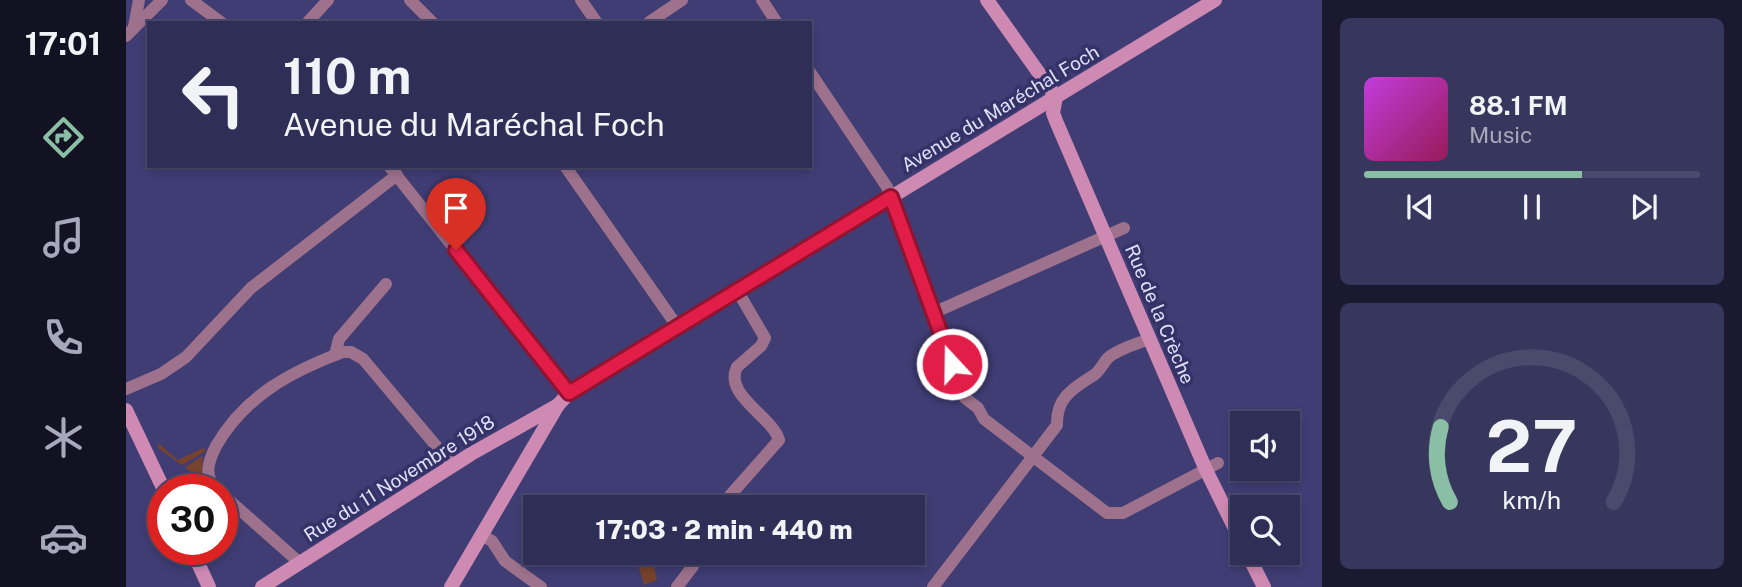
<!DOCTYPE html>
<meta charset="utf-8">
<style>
body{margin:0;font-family:"Public Sans",sans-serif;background:#37365d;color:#f1f3f6;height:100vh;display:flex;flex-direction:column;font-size:26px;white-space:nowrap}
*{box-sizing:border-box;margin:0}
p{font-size:23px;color:#a7a8ba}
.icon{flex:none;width:38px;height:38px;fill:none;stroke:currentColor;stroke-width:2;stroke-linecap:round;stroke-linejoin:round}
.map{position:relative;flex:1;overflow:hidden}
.details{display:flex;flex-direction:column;gap:18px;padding:18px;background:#1a1930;width:420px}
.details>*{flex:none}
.guide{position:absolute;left:21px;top:21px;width:665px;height:147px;border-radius:0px;box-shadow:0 4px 10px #0003,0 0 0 2px #4a4a6d;background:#2f2e57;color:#f1f3f6;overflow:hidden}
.buttons{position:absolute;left:1104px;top:411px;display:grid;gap:14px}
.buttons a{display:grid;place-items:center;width:70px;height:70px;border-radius:0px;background:#2f2e57;box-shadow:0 4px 10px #0003,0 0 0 2px #4a4a6d;font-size:35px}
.speed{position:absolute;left:21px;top:474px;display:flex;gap:14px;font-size:35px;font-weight:700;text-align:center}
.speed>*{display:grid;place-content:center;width:91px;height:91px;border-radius:50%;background:#2f2e57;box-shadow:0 4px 10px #0003,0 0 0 2px #4a4a6d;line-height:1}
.speed .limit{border:10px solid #d22;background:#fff;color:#111}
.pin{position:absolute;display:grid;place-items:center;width:60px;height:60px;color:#fff;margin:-72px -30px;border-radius:50% 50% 50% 0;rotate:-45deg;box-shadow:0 0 7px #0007}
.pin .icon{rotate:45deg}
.me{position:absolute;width:77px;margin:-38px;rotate:339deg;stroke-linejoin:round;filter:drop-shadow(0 0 5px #0008)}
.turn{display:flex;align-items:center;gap:24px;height:147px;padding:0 21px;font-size:32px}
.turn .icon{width:91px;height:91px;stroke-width:2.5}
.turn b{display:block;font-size:49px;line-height:60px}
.details .widget{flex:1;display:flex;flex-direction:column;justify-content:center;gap:10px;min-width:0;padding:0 24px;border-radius:10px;background:#37365d}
.details .dial{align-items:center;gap:0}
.dial svg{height:182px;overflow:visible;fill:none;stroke:#4a4a6d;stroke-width:7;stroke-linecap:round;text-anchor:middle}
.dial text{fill:#f1f3f6;stroke:none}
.song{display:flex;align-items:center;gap:21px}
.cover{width:84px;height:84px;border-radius:10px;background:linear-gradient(135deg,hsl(290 70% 55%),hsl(330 70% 35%))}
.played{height:7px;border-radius:4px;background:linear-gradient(90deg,#8abfa5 65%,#4a4a6d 65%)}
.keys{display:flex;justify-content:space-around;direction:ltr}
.trip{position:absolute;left:397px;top:495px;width:402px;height:70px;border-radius:0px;background:#2f2e57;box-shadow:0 4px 10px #0003,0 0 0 2px #4a4a6d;font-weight:800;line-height:70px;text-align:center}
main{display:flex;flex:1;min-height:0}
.tabs{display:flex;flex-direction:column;width:126px;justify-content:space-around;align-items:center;background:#131223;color:#a7a8ba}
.tabs .icon{width:49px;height:49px}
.tabs .on{color:#8abfa5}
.tabs b{font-size:32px;color:#f1f3f6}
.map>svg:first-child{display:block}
.green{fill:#78432d}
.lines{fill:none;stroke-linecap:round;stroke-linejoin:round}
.street{stroke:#9e728c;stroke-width:12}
.secondary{stroke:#cf8ab4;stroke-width:14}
.route-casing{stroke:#92132f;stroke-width:18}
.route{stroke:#e11d48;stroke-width:12}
.labels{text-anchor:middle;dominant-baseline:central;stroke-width:7;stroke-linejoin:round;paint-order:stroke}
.street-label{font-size:19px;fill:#dfe0fb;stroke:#353268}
</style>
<main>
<nav class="tabs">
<b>17:01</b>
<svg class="icon on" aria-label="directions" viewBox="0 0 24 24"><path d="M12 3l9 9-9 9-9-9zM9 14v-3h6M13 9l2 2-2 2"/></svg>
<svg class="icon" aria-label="music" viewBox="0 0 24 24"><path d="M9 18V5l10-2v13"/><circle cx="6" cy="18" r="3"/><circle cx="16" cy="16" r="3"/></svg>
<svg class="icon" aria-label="phone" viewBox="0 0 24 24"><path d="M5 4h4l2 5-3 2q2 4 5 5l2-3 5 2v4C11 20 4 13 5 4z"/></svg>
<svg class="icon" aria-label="climate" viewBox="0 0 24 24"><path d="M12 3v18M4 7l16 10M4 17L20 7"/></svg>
<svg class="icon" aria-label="car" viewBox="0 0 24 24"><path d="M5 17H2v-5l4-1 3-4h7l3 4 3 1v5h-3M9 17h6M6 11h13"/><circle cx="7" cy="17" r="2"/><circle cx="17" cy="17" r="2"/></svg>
</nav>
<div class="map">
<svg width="1196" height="587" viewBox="0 0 1196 587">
<rect width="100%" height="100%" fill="#3f3d74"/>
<g class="green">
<path d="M32 443 52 460 77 448 80 451 56 465 32 448Z"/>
<path d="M77 456 75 482 59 467Z"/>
<path d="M527 562 531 580 518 585 513 568Z"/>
</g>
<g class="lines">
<g class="street">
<path d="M65 0 96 23"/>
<path d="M284 0 307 23"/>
<path d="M455 0 471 23"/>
<path d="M636 0 651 23"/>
<path d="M181 23 202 0"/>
<path d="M522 23 556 0"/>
<path d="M8 27 13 0"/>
<path d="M0 36 36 0"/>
<path d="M684 72 761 187 839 398 852 408 858 419 981 513H997L1092 463"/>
<path d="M263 166 443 393"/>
<path d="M439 166 551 326"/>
<path d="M807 313 998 228"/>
<path d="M209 355 213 339 260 284"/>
<path d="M0 389 35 374 60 357 125 288 271 175"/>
<path d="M92 490C77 477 82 462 90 446 119 396 164 372 217 352H225L237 359 327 466"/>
<path d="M96 494 174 563"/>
<path d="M593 508 653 440C646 416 597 395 611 367L635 346 639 338 611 290"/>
<path d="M355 535 366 541 379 561 415 587"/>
<path d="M551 587 567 566 569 553"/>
<path d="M807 587 931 425C930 397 948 388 968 375 974 371 977 363 982 358 992 349 1011 344 1023 339"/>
</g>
<g class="secondary">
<path d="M861 0 930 97"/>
<path d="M930 97 927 113 930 121 1080 470 1116 543"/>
<path d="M0 410 38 490"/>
<path d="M66 550 83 587"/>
<path d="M1121 553 1138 587"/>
<path d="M136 587 345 454 432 405"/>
<path d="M325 587 432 405 443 393 1089 0"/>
</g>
</g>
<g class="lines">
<defs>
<path id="route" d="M330 250 443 393 765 197 826 364"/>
</defs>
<use href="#route" class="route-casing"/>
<use href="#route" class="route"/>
</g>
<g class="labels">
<g class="street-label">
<text transform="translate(874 108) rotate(-31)">Avenue du Maréchal Foch</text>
<text transform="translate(1034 314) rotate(67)">Rue de la Crèche</text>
<text transform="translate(273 478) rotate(-32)">Rue du 11 Novembre 1918</text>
</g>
</g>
</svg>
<div class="buttons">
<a><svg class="icon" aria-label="sound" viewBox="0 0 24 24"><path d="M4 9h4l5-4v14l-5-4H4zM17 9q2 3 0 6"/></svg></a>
<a><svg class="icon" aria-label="search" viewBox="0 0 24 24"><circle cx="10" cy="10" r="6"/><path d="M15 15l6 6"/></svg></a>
</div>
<div class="speed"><div class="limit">30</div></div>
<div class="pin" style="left:330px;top:250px;background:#d93025"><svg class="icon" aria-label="arrive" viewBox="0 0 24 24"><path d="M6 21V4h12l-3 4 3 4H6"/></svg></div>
<svg class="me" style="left:826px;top:364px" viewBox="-20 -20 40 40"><circle r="17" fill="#e11d48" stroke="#fff" stroke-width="3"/><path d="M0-11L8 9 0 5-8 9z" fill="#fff"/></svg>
<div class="trip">17:03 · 2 min · 440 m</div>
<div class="guide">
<div class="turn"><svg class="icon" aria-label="left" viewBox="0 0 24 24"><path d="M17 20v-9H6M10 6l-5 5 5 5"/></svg><div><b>110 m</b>Avenue du Maréchal Foch</div></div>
</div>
</div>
<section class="details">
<div class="widget">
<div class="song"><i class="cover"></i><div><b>88.1 FM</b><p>Music</p></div></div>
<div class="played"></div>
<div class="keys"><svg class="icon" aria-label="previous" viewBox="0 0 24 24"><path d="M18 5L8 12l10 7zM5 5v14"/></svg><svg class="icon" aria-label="pause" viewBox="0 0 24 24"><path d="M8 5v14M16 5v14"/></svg><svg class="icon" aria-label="next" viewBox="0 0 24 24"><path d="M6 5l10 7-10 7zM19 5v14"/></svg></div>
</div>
<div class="widget dial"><svg viewBox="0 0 100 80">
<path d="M14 69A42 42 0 1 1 86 69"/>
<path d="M14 69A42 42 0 0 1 10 36" stroke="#8abfa5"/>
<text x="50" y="56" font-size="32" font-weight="700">27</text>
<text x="50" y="72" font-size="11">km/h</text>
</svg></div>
</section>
</main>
